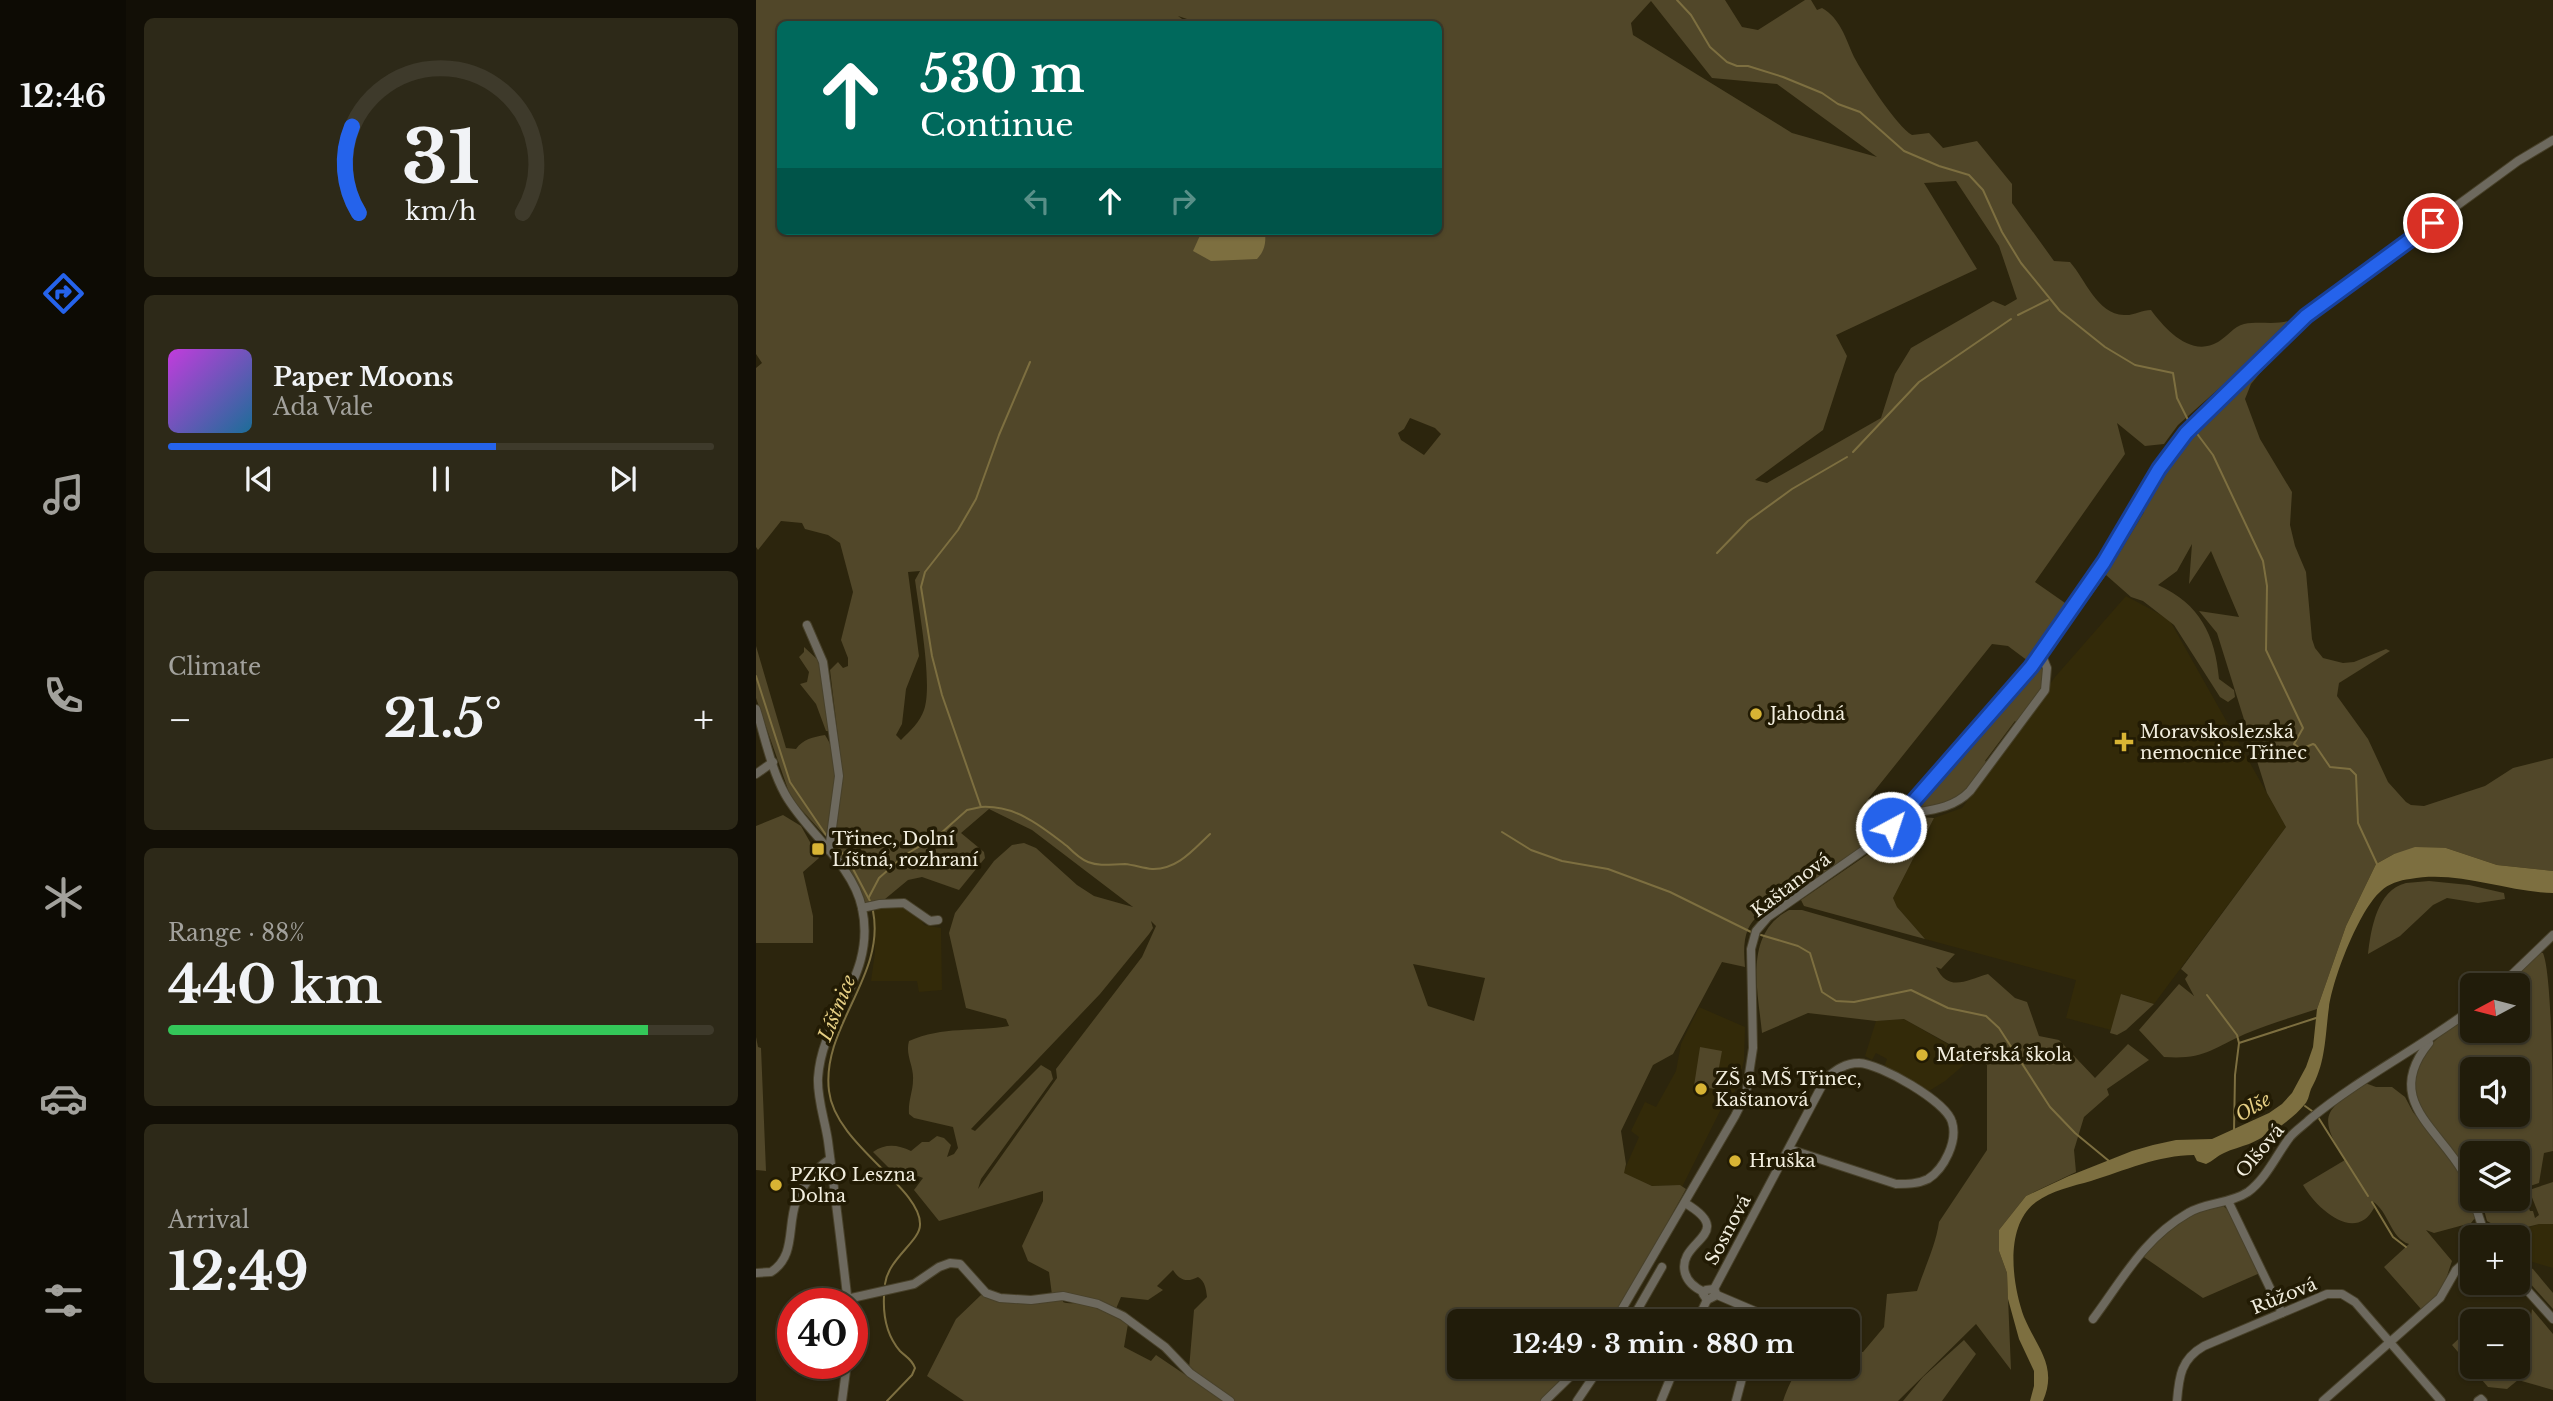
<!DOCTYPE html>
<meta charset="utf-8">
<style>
body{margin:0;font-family:"Libre Baskerville",serif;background:#2d2918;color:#f1f3f6;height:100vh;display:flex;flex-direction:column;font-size:26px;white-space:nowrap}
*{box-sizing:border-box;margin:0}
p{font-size:23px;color:#a2a19c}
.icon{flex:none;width:38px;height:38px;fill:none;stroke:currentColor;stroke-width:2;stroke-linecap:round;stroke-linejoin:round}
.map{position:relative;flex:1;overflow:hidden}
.sheet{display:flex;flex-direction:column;gap:18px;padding:18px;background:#120f06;width:630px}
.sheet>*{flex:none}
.banner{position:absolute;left:21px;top:21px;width:665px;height:214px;border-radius:10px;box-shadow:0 2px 5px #0004,0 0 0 2px #3e3a2b;background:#00695c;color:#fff;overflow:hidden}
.needle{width:46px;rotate:263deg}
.buttons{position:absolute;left:1704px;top:973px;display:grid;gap:14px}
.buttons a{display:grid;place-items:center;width:70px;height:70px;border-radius:10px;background:#211c0a;box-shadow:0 2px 5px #0004,0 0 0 2px #3e3a2b;font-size:35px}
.speed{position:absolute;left:21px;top:1288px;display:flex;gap:14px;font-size:35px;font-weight:700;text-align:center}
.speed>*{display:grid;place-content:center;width:91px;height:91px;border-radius:50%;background:#211c0a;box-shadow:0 2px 5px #0004,0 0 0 2px #3e3a2b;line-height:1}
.speed .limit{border:10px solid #d22;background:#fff;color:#111}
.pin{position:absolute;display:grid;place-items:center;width:60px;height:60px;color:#fff;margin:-30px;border:4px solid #fff;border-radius:50%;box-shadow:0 2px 7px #0007}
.me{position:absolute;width:77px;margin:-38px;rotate:40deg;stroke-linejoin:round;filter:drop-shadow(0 0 5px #0008)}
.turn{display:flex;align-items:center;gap:24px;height:147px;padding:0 28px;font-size:32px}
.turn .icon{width:91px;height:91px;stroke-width:2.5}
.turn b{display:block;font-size:49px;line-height:60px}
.lanes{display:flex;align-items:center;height:66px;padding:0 28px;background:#0003;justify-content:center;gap:35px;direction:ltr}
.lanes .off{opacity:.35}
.big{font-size:52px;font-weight:800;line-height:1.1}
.sheet .card{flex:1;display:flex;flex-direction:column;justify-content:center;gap:10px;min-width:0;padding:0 24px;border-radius:10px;background:#2d2918}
.sheet .dial{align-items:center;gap:0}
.dial svg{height:182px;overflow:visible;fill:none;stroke:#3e3a2b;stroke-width:7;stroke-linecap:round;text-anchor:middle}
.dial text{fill:#f1f3f6;stroke:none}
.song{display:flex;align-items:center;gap:21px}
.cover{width:84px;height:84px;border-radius:10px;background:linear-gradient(135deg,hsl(290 70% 55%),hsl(200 70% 35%))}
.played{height:7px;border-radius:4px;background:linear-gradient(90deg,#2563eb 60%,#3e3a2b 60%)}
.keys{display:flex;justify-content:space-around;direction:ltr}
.heat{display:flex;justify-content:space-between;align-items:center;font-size:38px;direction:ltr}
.charge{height:10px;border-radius:5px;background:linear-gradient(90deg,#34c759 88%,#3e3a2b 0)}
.trip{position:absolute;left:691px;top:1309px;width:413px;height:70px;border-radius:10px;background:#211c0a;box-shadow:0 2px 5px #0004,0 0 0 2px #3e3a2b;font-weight:800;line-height:70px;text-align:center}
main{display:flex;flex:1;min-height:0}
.dock{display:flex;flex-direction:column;width:126px;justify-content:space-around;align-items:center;background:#0d0b04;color:#a2a19c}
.dock .icon{width:49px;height:49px}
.dock .selected{color:#2563eb}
.dock b{font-size:32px;color:#f1f3f6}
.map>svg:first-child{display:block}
.built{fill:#332a09}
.green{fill:#514729;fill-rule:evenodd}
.water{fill:#7d6f40}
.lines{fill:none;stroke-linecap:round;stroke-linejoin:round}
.stream{stroke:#7d6f40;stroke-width:2}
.minor-casing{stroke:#48412a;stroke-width:10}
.minor{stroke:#6d695e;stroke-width:8}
.route-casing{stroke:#184099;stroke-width:18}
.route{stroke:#2563eb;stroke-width:12}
.poi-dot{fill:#d8b434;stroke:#221b04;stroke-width:2.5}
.labels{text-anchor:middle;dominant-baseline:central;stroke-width:7;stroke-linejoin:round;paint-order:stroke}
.poi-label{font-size:18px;fill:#f2eedf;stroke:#221b04;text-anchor:start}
.street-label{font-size:18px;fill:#f2eedf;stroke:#221b04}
.water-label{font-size:19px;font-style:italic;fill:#e5ce83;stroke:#221b04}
</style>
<main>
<nav class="dock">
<b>12:46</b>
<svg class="icon selected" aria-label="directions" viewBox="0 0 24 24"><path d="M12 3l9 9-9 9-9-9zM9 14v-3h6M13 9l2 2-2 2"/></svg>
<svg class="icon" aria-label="music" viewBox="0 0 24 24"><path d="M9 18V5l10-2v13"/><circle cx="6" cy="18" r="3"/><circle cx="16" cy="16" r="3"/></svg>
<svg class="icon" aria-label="phone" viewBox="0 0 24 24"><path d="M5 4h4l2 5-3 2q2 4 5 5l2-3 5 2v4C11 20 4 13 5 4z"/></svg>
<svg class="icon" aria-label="climate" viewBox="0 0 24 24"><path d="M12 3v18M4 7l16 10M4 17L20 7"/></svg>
<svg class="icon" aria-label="car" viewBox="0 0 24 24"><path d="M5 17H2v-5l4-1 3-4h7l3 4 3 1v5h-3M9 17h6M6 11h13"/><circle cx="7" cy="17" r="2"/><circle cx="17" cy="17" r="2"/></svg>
<svg class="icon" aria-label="filters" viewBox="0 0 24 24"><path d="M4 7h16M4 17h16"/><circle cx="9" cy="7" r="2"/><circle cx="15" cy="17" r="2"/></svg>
</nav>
<section class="sheet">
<div class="card dial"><svg viewBox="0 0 100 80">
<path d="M14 69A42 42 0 1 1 86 69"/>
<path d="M14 69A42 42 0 0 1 11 31" stroke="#2563eb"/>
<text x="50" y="56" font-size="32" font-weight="700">31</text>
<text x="50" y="72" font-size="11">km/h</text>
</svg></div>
<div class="card">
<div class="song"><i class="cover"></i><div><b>Paper Moons</b><p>Ada Vale</p></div></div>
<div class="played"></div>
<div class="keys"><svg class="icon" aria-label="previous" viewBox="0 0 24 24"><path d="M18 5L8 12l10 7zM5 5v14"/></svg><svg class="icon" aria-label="pause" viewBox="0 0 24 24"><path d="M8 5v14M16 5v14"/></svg><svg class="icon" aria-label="next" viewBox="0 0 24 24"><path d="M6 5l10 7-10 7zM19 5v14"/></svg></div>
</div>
<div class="card"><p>Climate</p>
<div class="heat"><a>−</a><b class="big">21.5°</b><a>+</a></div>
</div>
<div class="card"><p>Range · 88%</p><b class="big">440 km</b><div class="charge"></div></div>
<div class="card"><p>Arrival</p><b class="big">12:49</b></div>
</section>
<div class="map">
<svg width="1797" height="1401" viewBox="0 0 1797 1401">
<rect width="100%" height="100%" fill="#2c250d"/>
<g class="built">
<path d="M1370 596 1413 619 1530 827 1398 1004 1366 994 1355 1030 1310 1018 1320 980 1169 939 1141 907 1137 898 1178 818 1206 808 1299 677Z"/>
<path d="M145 904 159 910 168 925 185 928 186 990 163 992 161 981H115L119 952 117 909Z"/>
<path d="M943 1007 989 1027 988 1060 983 1080 976 1099 971 1097 926 1187 923 1185 896 1186 867 1173 883 1137 875 1131 889 1102 900 1107 920 1071 925 1044Z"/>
<path d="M1148 1019 1216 1058 1189 1081 1173 1091 1128 1067 1131 1059 1120 1053 1116 1060 1109 1056 1120 1021Z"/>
<path d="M1783 1224H1797V1268L1773 1261 1760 1232Z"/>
</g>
<g class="green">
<path d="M0 0H969L986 27 1002 30 1049 0H1055L1061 10 1066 8C1084 18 1090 39 1098 57 1107 74 1141 127 1156 135L1173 133 1187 148 1221 141 1256 184V203L1298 261 1314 262C1329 279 1341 314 1368 315 1377 316 1386 310 1395 310 1409 329 1435 358 1462 342 1471 337 1478 326 1488 324 1503 321 1518 325 1532 321L1495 360 1422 425 1408 444 1389 446 1361 423 1369 454 1279 582 1312 605 1272 661 1252 646 1236 644 1112 799 1136 818C1117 837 1097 855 1074 870 1053 884 1002 906 992 929 987 941 988 955 989 967L966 962 917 1054 897 1065 865 1131 870 1164 868 1173 896 1186 924 1185 930 1189 869 1299 851 1321H704V1367H814L787 1401H208L171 1376 200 1319 225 1295 253 1301 307 1298V1302C315 1305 322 1302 330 1303 345 1305 361 1316 372 1324L368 1347 395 1361 400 1355 437 1380 456 1384 433 1369 438 1310 451 1297C450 1289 449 1281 442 1277 431 1283 423 1280 417 1270L401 1286 407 1290 392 1300 365 1297 359 1311C339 1300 320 1290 296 1295L293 1272 272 1261 266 1246 287 1201V1191L183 1221 158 1190 167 1178 162 1176 153 1182H147L117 1152C130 1143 142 1145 155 1151L166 1142H173L181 1136 188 1138 195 1145 191 1157 198 1154 202 1148 197 1127 158 1118 153 1114C152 1101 157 1091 157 1080 158 1066 149 1055 153 1041 187 1026 219 1032 253 1026L250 1019 210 1008 193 933 199 913 238 861 256 845 268 843 280 848 321 885 338 896 377 907 276 830 233 809 205 833 228 852 229 858 203 890 166 877 152 880 117 909 107 905 75 850 87 779 74 670 82 662 87 668 92 666V658L85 640 97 592 84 543 72 535 49 529 46 523 25 521 2 550 0 547V368L6 363 0 354ZM895 1 956 78 1021 84 1121 157 1036 133 877 35 875 23ZM422 16 434 20 438 24H682V231H24V24H433ZM1200 181 1243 246 1261 299 1249 306 1237 301 1155 348 1139 374 1125 418 1011 483 999 480 1067 430 1091 356 1080 335 1221 269 1168 183ZM654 418 679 428 685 434 668 455 645 440 642 433 648 429ZM164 571 159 580C163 610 177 685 168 710 164 722 154 731 145 740L140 735 146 724 150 689 163 656 152 572ZM395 921 400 926 386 957 300 1069 301 1078 222 1189 225 1179 297 1079 295 1071 285 1065 219 1131 215 1129 344 994 393 934 397 928ZM657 964 729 978 718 1021 672 1006Z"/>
<path d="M1523 345 1525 348 1495 384 1489 399 1504 439 1536 492 1534 525 1539 546 1550 572 1556 639 1559 648 1567 658 1587 663 1598 662 1630 649 1634 651 1583 683 1581 696 1612 739 1632 782 1650 802 1655 805 1668 806 1729 786 1757 768 1797 758V871L1741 865 1690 848 1638 854 1620 864 1590 926 1561 1009C1537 1017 1513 1024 1489 1034 1456 1049 1447 1060 1408 1057L1383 1030 1423 984 1438 996 1429 979 1432 975 1425 969 1530 827 1511 793 1461 633 1443 611 1483 617 1455 551 1433 584 1436 544 1421 571 1402 585C1444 604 1459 635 1463 679L1478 690 1479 697 1472 702 1464 697 1418 625 1387 601 1375 597 1350 575 1335 596 1333 590 1351 563 1356 565 1388 512 1384 509 1432 436Z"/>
<path d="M0 646 30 748 40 749C47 739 57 737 69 735 88 763 78 799 74 831L70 837 35 798 0 698Z"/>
<path d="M48 647 62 660 69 682 76 731H70L60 704 44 684 51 682 53 672 43 657 48 652Z"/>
<path d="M1282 666 1287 669V687L1262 723 1259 721 1229 761 1232 763C1212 788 1195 814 1160 807Z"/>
<path d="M27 815 45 826 63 858 47 872 57 916V943H0V826Z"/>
<path d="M1153 816 1178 818 1137 898 1141 907 1169 939 1048 906 1045 900 1121 848Z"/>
<path d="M1673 881 1713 885 1748 893 1749 899 1722 903 1691 898 1677 905 1644 936 1612 954C1615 929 1621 890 1650 883 1658 882 1666 882 1673 881Z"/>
<path d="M1033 910H1046L1199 954 1185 969 1180 967C1193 993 1210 980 1232 974L1259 998 1271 1002 1283 1036 1303 1040 1339 1078 1372 1044 1393 1060 1351 1089 1353 1095 1328 1117 1318 1150 1320 1172 1270 1196 1243 1230V1251L1251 1273 1255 1370 1220 1324 1142 1401H1027C1043 1356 1049 1367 1092 1367V1351L1107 1352 1128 1327 1131 1294 1161 1291C1168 1269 1180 1245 1183 1222L1231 1150V1065L1148 1019 1120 1021 1052 1013 1006 1033C1002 991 987 934 1033 910Z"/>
<path d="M1783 953H1787C1797 977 1797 1114 1797 1151L1788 1153 1783 1183 1762 1190V1153H1717V1167L1708 1168C1693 1149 1670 1125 1660 1102 1653 1085 1663 1060 1674 1046 1685 1033 1703 1023 1717 1013V1031H1762V985H1752ZM1717 1069H1762V1115H1717Z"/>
<path d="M1365 994 1398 1004 1370 1030 1361 1035 1354 1033Z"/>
<path d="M0 1037 2 1047 5 1048 10 1171 0 1170Z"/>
<path d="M944 1047 966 1051 959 1089 938 1086Z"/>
<path d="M1609 1083 1620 1087H1636L1649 1097 1657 1112 1702 1171 1719 1218 1715 1223 1678 1233 1670 1230 1696 1261 1686 1291 1665 1309 1628 1267 1653 1244C1634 1238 1633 1211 1616 1201L1618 1208C1599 1244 1560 1208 1547 1185L1589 1160C1561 1115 1568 1111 1609 1083Z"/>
<path d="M1797 1182V1224H1783L1751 1232 1731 1221 1728 1210 1730 1206 1750 1199H1762V1194L1767 1193 1774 1211H1777L1779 1218 1783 1215 1773 1190Z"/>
<path d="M1465 1204 1473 1211 1504 1273 1447 1298 1385 1255 1393 1245 1435 1213Z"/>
<path d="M1768 1265 1777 1269 1797 1293V1309L1762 1270V1268Z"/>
<path d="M1776 1309 1797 1334V1390L1762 1380 1751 1389 1732 1387 1696 1345 1712 1330 1717 1331V1367H1762V1334L1773 1335Z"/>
<path d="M1208 1340 1220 1354 1186 1401H1147L1167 1377Z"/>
</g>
<g class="water">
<path d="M446 231H509C510 243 509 250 501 259L455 261 437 251Z"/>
<path d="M1659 847 1690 848 1741 865 1797 871V893C1749 892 1703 870 1654 879 1644 880 1632 884 1625 891 1603 910 1577 978 1573 1007 1569 1036 1570 1063 1555 1089 1553 1094 1553 1099 1549 1104 1535 1121 1513 1135 1493 1144 1485 1147 1476 1149 1468 1153 1461 1156 1457 1161 1450 1164L1441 1161 1438 1155C1403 1155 1367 1171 1335 1181 1317 1186 1295 1191 1280 1202 1248 1226 1256 1284 1268 1317 1281 1348 1302 1366 1287 1401H1274L1278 1386V1371L1263 1339 1252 1299 1251 1273 1243 1251V1230L1270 1196 1313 1176 1376 1151 1397 1145 1420 1140 1456 1139 1513 1113 1526 1104 1536 1093 1550 1067 1557 1047 1561 1009 1590 926 1620 864 1638 854Z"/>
</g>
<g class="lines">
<g class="stream">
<path d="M921 0 935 15 954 47 971 62 981 66H992L1027 77 1066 93 1082 104 1104 112 1148 151 1183 166 1213 175 1227 190 1246 232 1265 263 1304 311 1349 347 1379 365 1417 373 1421 398 1434 424"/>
<path d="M1262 315 1292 300"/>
<path d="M1439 431 1457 455 1507 561 1511 586 1510 650 1547 728 1538 744 1545 749 1557 744 1559 745 1574 767 1594 769 1600 775 1602 823 1621 864"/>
<path d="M1097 452 1163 382 1255 319"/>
<path d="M961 553 992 521 1036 489 1091 457"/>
<path d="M0 676 34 782 70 835"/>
<path d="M225 807C260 805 285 826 311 846 317 852 324 859 332 862 345 867 356 864 369 864 378 865 387 868 396 869 421 870 437 850 454 834"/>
<path d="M746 832 775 850 806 861 852 869 914 892 997 933"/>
<path d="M79 843 96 867 114 901"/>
<path d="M113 897 123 878 149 855 184 834 211 810 225 807 186 695 176 656 165 587 169 572 202 530 220 499 243 435 274 362"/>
<path d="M117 911C130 976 65 1027 73 1091 79 1145 166 1188 164 1225 164 1241 132 1259 129 1284"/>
<path d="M1005 935 1042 946 1054 953 1066 992 1080 1001 1098 1002 1155 990 1192 1008 1230 1016 1243 1028 1294 1107 1319 1133 1353 1161"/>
<path d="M1451 995 1481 1035 1483 1043"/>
<path d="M1549 1106 1556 1111"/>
<path d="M1562 1117 1612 1196"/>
<path d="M1478 1131 1479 1075 1483 1043 1560 1018"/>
<path d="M1616 1202 1637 1237 1650 1247"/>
<path d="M128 1296C127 1316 130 1335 144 1351 150 1357 156 1359 159 1368L156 1375 131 1401"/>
</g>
<defs>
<g id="minor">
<path d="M51 625 67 662 83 776 73 850"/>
<path d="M0 709C9 737 15 769 29 794 50 832 97 864 106 908 121 976 66 1015 62 1078 61 1099 69 1120 72 1141 79 1195 86 1250 92 1304"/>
<path d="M0 774 17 762"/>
<path d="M1146 815C1171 810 1196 810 1214 791L1289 690 1291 668 1285 653"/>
<path d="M106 908 124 904 148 903 174 921 182 920"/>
<path d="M1745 985 1797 935"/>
<path d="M1673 1043C1627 1099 1681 1127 1707 1172 1711 1180 1714 1189 1717 1198"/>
<path d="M1717 1199 1728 1232"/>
<path d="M1472 1201 1526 1313"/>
<path d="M929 1203C983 1235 920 1240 929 1273 932 1283 939 1288 948 1292"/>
<path d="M1721 1237 1732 1232 1743 1237"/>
<path d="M0 1273 15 1272C40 1256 31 1227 40 1202 46 1186 60 1168 74 1159"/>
<path d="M1762 1280 1797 1319"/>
<path d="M958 1289 1070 1078C1080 1070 1089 1063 1103 1063 1124 1064 1190 1101 1196 1122 1202 1141 1188 1169 1172 1179 1162 1184 1151 1184 1140 1184L1033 1149"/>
<path d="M961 1295 951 1300 947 1294 950 1290 958 1289 961 1295 1008 1315 1006 1321"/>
<path d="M91 1299 158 1284 183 1267 194 1263 204 1264 230 1293 244 1298 275 1300 307 1296 342 1304 367 1316 409 1347 434 1373 474 1401"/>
<path d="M1337 1319C1367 1279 1387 1239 1432 1213 1450 1202 1474 1204 1492 1192 1510 1179 1521 1154 1534 1137 1540 1130 1548 1125 1554 1119 1605 1077 1664 1048 1717 1008"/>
<path d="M859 1321 979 1116 990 1094 997 1048 995 949 1000 931 1012 917 1125 838 1258 688 1347 562 1403 469 1430 433 1550 316 1762 161 1797 140"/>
<path d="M875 1321 906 1267"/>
<path d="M941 1321 951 1300"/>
<path d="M86 1401 91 1363"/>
<path d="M789 1401 824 1367"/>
<path d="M821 1401 844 1367"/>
<path d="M905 1401 919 1367"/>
<path d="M980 1401 989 1367"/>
<path d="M1421 1401C1423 1376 1425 1359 1448 1346L1571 1294H1586L1599 1302 1685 1401"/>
<path d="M1567 1401 1684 1298 1700 1270 1717 1255"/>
<path d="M1722 1401 1725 1399 1727 1401"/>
</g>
</defs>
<use href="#minor" class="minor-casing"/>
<use href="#minor" class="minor"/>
</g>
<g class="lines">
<defs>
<path id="route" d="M1135 827 1275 667 1348 562 1403 469 1430 433 1550 316 1677 223"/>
</defs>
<use href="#route" class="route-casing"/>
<use href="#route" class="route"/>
</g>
<g class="poi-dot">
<circle cx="1000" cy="714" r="7"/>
<path d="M1364.5 731.5h7v7h7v7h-7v7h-7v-7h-7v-7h7z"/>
<rect x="55" y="842" width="14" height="14" rx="3.5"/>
<circle cx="1166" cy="1055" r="7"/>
<circle cx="945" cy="1089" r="7"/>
<circle cx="979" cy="1161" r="7"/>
<circle cx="20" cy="1185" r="7"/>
</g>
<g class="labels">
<g class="poi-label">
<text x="1014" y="714">Jahodná</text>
<text x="1384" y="732">Moravskoslezská<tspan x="1384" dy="21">nemocnice Třinec</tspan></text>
<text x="76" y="839">Třinec, Dolní<tspan x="76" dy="21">Líštná, rozhraní</tspan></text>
<text x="1180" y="1055">Mateřská škola</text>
<text x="959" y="1079">ZŠ a MŠ Třinec,<tspan x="959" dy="21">Kaštanová</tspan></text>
<text x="993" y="1161">Hruška</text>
<text x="34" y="1175">PZKO Leszna<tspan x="34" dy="21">Dolna</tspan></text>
</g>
<g class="street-label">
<text transform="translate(1035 885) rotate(-37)">Kaštanová</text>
<text transform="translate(1504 1151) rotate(-50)">Olšová</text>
<text transform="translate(972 1230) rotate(-62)">Sosnová</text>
<text transform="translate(1528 1296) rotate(-22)">Růžová</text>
</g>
<g class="water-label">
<text transform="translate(81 1008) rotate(-68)">Líštnice</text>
<text transform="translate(1497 1107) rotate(-31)">Olše</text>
</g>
</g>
</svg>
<div class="buttons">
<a><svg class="needle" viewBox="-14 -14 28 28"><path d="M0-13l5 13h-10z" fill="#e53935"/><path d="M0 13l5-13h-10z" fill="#a2a19c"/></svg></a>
<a><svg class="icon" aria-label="sound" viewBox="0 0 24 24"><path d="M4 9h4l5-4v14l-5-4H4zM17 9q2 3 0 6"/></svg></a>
<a><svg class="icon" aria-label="layers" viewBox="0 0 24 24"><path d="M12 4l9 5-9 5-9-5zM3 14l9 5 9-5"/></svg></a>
<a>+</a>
<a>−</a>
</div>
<div class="speed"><div class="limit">40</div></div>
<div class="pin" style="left:1677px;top:223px;background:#d93025"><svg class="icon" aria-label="arrive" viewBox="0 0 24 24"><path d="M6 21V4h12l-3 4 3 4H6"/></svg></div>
<svg class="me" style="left:1135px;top:827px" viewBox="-20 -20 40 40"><circle r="17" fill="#2563eb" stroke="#fff" stroke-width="3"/><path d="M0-11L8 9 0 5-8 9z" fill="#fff"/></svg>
<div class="trip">12:49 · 3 min · 880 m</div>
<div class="banner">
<div class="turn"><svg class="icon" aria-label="ahead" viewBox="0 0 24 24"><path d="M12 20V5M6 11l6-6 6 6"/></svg><div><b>530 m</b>Continue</div></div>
<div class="lanes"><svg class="icon off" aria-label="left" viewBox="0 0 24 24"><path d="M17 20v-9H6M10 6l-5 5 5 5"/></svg><svg class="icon" aria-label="ahead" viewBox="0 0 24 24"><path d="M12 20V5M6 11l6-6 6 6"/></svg><svg class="icon off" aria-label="right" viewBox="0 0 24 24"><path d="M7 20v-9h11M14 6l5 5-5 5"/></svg></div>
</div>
</div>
</main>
